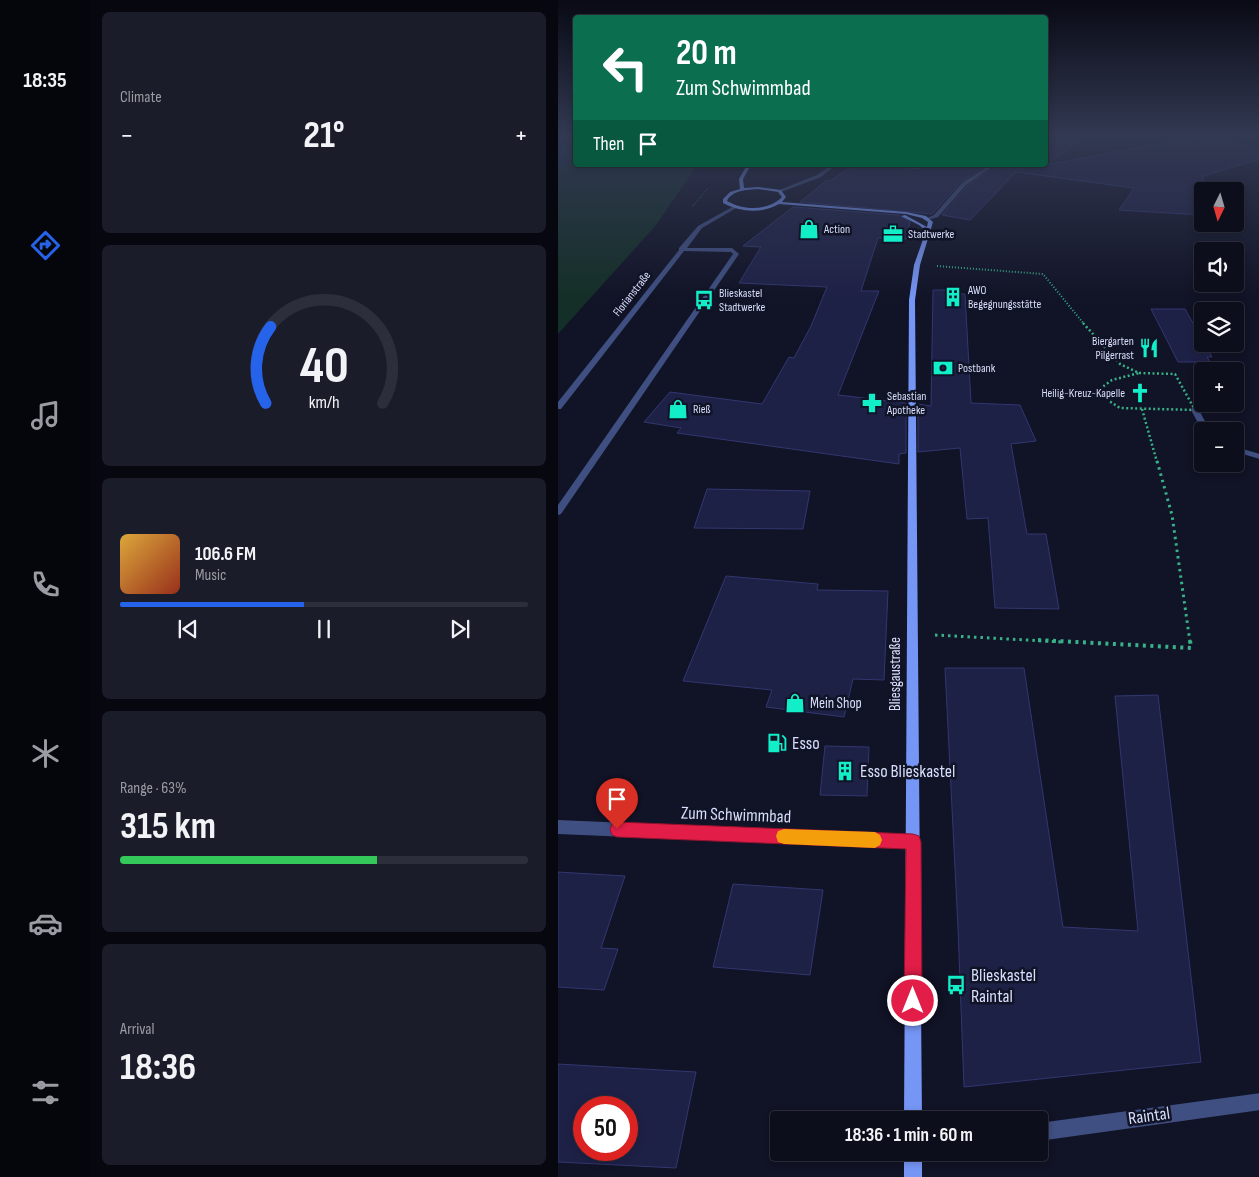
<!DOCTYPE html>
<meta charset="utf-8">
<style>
body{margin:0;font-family:"Sofia Sans Condensed",sans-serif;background:#1b1c29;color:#f1f3f6;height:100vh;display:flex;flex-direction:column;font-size:19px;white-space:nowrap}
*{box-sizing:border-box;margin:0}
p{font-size:16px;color:#9a9ca3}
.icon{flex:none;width:28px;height:28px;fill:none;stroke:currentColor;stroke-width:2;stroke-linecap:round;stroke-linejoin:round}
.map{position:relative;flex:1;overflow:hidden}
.panel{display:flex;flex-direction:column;gap:12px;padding:12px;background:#07080f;width:468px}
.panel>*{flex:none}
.banner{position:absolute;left:15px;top:15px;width:475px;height:152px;border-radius:5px;box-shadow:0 2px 8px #0003,0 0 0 1px #2d2e3b;background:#0b6e4f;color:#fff;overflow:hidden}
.needle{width:32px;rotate:185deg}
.fabs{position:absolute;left:636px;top:182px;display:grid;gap:10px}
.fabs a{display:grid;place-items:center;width:50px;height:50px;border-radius:5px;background:#0d0e1c;box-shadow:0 2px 8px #0003,0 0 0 1px #2d2e3b;font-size:25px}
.speed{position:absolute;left:15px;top:1096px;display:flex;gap:10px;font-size:25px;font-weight:700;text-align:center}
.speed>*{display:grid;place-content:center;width:65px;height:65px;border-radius:50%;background:#0d0e1c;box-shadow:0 2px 8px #0003,0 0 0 1px #2d2e3b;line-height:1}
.speed .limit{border:8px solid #d22;background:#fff;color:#111}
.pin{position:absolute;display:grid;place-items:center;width:42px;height:42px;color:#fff;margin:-51px -21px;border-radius:50% 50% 50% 0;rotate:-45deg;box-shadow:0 0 5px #0007}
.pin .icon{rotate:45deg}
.me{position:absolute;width:55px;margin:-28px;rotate:0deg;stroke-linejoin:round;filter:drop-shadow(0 0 4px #0008)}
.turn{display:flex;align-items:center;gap:18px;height:105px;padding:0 20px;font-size:22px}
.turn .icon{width:65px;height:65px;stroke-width:2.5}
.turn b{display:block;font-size:35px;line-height:42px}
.then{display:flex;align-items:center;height:48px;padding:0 20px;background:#0003;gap:10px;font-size:19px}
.big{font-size:38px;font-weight:700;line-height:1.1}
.panel .card{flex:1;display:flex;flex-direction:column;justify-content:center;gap:8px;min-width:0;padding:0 18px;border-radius:8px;background:#1b1c29}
.panel .dial{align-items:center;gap:0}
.dial svg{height:130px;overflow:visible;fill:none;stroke:#2d2e3b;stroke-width:7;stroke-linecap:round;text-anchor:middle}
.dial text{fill:#f1f3f6;stroke:none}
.song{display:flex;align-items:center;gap:15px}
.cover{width:60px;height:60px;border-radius:8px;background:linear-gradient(135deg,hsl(40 70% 55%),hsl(10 70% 35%))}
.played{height:5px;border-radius:2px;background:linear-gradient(90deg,#2563eb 45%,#2d2e3b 45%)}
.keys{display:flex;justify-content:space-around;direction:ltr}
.heat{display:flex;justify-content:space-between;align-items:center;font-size:28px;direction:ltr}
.charge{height:8px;border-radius:4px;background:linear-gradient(90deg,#34c759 63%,#2d2e3b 0)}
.trip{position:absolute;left:212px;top:1111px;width:278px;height:50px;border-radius:5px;background:#0d0e1c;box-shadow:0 2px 8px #0003,0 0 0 1px #2d2e3b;font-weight:700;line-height:50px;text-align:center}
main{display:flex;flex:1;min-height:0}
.dock{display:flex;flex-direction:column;width:90px;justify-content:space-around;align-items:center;background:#05060b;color:#9a9ca3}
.dock .icon{width:35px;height:35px}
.dock .on{color:#2563eb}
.dock b{font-size:22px;color:#f1f3f6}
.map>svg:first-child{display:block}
.green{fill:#142f27}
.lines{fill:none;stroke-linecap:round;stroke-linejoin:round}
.river{fill:#0e2f42;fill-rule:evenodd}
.building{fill:#1e2146;stroke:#323770;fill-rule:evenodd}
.path-far4{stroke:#38b188;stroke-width:1;stroke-dasharray:1 2;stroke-linecap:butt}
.path-far3{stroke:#38b188;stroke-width:2;stroke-dasharray:1 2;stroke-linecap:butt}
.path-far2{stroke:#38b188;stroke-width:2.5;stroke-dasharray:2 2.5;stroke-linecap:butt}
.path-far1{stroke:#38b188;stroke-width:3;stroke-dasharray:2.5 4;stroke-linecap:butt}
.path{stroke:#38b188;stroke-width:4;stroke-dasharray:3 4.5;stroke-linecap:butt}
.service{fill:#3f4f81;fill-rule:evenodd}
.pedestrian{fill:#3f4f81;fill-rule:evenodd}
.minor{fill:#3f4f81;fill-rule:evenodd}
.secondary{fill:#7696f6;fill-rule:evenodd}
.route{fill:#e11d48;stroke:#92132f}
.slow{fill:#f59e0b}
.labels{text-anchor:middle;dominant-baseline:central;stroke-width:5;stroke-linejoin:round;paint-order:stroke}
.far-poi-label{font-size:12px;fill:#d8defc;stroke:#111326;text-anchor:start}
.far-street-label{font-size:12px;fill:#d8defc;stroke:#111326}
.street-label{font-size:15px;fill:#d8defc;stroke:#111326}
.poi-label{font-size:15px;fill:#d8defc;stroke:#111326;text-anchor:start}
.near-poi-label{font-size:18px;fill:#d8defc;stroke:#111326;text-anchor:start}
.near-street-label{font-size:18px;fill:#d8defc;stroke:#111326}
</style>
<main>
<nav class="dock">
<b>18:35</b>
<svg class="icon on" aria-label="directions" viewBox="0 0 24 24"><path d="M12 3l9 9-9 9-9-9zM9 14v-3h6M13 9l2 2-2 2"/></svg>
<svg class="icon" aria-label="music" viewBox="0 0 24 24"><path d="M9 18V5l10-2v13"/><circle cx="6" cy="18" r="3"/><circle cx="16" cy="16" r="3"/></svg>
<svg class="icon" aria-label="phone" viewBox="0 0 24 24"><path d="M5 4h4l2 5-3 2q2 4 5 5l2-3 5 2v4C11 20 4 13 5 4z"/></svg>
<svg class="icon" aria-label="climate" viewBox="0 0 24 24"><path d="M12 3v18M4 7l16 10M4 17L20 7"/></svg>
<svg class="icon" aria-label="car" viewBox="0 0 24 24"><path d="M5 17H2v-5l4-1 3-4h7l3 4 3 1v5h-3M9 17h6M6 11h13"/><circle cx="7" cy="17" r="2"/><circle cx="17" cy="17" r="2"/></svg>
<svg class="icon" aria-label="filters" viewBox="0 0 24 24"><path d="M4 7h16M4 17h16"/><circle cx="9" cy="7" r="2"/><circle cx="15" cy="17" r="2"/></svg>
</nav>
<section class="panel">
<div class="card"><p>Climate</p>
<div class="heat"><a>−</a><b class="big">21°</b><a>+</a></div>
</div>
<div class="card dial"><svg viewBox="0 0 100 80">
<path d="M14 69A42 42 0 1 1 86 69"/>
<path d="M14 69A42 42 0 0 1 17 22" stroke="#2563eb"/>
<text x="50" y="56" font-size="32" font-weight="700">40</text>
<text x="50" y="72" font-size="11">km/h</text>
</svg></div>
<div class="card">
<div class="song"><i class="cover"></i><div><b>106.6 FM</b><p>Music</p></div></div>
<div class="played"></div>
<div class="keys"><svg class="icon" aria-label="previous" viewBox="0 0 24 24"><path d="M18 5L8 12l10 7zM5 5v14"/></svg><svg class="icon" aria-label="pause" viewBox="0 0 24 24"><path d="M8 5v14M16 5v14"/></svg><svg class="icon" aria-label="next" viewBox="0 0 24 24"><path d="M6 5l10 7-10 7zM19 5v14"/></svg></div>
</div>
<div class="card"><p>Range · 63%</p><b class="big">315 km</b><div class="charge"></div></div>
<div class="card"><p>Arrival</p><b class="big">18:36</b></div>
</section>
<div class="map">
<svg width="702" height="1177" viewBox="0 0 702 1177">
<rect width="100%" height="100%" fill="#111326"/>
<path class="green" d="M0 135H17L18 165H139L98 225 0 334Z"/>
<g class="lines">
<path class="river" d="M0 135H11L18 139C18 150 16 157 9 166L0 169Z"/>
</g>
<g class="building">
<path d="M493 135H531L488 165V139Z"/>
<path d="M649 135H655L702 151V159L645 176V215L561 210 576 188 458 172 412 220 384 215 409 186 439 165H488Z"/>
<path d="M296 165H324L356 169 357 165H429L403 182 374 214 242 202 269 180 272 181Z"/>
<path d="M235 207 341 215 352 222 348 239 320 238 303 291H321L280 395 348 403V453L341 454V464L119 433 123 428 86 422 112 392 204 404 231 357 236 358 253 326 269 287 181 283 203 247 185 246Z"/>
<path d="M375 290H401L402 294H407L413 403 462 405 478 441 453 444 469 534H488L501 609 437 608 430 518 409 519 402 448 360 452V404L373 406Z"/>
<path d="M593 309H627L654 357H649L652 362H620Z"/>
<path d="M149 489 252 491 245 529 136 528Z"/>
<path d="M168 576 260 584 259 590 330 591 326 680 295 679 286 717 208 707 214 690 125 681Z"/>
<path d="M387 668H466L505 927 580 931 557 696 600 695 643 1062 406 1087 400 928Z"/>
<path d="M267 746 311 747 309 796 262 795Z"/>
<path d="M0 872 67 876 43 948 60 949 46 990 0 987Z"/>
<path d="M175 884 265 890 252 975 155 967Z"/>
<path d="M0 1064 138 1072 118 1168 0 1162ZM26 1108H69V1150H26Z"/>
</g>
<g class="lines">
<g class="path-far4">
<path d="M337 165 362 169"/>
<path d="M135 206 150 188"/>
</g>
<path class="path-far3" d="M379 266 485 274 526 324"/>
<g class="path-far2">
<path d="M525 323 562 364 581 373"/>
<path d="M581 373 617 374 637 410 562 408 545 397 543 388 554 380Z"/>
<path d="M584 409 599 462"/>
</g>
<g class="path-far1">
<path d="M599 461 614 515 632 642"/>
<path d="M377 635 505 642"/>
</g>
<path class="path" d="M480 640 633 648 632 640"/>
<g class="service">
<path d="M634 408H640L652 431 645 432 633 410Z"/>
<path d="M678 447 702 454V459L678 452Z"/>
</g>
<path class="pedestrian" d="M488 135H491L488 137Z"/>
<g class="minor">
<path d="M273 165H278L263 177 223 192 219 191 259 175Z"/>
<path d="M432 165H437L408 185 380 217 369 220V218L376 215 404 183Z"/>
<path d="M176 206 180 207 144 228 129 248H174L181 254 3 514 0 515V505L175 254 173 252 126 251 3 409H0V402L121 250V248L140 226Z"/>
<path d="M0 820 355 835 360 837 362 842 360 847 355 849 0 834Z"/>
<path d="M702 1093V1110L481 1141V1123Z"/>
</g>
<g class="secondary">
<path d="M189 165H193L185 179 186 188 200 187 223 190 228 197 224 202 348 212 368 216 375 222 362 265 357 300 364 1120H346L351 300 356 265 368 231 361 225 343 216 347 215 369 227 370 222 364 218 348 214 221 204C204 214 182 212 165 203V199L172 192 182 189 181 179ZM200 189 220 192 224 197C210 211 186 211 169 201 174 190 189 190 200 189Z"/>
<rect x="346" y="1152" width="18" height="25"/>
</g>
</g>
<linearGradient id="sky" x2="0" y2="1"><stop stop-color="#090a15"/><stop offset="0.45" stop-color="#323952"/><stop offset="1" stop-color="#323952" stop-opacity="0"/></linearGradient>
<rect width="702" height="300" fill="url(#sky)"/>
<path class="route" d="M59 822 355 834 361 836 363 842 364 1001 361 1007 355 1010 349 1007 346 1001 348 849 59 837 54 835 52 829 54 824Z"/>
<path class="slow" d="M226 829 317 832 322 835 324 840 322 845 317 848 226 844 220 842 218 836 220 831Z"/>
<defs>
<symbol id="shop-bare" viewBox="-9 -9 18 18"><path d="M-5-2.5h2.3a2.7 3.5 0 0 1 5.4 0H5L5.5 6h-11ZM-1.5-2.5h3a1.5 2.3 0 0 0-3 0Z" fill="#12efc8" stroke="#111326" stroke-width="2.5" paint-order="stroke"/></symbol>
<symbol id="office-bare" viewBox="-9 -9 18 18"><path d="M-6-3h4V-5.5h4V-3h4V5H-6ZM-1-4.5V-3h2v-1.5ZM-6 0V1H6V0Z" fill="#12efc8" stroke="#111326" stroke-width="2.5" paint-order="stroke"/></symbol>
<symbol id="building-bare" viewBox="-9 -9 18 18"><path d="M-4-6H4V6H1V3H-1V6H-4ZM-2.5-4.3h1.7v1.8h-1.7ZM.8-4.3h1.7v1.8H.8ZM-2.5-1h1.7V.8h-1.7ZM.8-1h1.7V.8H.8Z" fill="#12efc8" stroke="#111326" stroke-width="2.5" paint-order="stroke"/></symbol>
<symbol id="bus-bare" viewBox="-9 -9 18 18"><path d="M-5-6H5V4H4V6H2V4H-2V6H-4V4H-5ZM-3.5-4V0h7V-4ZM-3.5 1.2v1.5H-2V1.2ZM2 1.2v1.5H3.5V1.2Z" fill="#12efc8" stroke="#111326" stroke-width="2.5" paint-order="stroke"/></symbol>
<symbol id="restaurant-bare" viewBox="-9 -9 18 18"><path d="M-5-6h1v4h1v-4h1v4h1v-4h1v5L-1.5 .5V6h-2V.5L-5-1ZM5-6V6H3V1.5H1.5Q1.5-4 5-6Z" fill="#12efc8" stroke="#111326" stroke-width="2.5" paint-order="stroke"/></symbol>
<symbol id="bank-bare" viewBox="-9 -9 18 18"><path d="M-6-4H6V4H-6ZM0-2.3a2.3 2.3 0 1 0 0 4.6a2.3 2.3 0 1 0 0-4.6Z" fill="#12efc8" stroke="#111326" stroke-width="2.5" paint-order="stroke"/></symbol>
<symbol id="church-bare" viewBox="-9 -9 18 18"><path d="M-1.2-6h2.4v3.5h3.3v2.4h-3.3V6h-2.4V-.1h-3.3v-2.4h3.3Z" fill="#12efc8" stroke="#111326" stroke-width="2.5" paint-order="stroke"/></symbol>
<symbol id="pharmacy-bare" viewBox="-9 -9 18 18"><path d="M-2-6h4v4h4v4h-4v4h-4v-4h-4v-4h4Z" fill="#12efc8" stroke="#111326" stroke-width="2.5" paint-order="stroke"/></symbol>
<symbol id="fuel-bare" viewBox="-9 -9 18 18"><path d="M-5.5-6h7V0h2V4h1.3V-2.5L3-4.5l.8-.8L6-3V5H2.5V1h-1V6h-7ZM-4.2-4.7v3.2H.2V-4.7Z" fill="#12efc8" stroke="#111326" stroke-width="2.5" paint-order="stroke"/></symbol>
</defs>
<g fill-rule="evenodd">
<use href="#shop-bare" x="237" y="215" width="28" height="28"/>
<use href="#office-bare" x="321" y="220" width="28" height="28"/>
<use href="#building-bare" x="381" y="283" width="28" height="28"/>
<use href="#bus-bare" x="132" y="286" width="28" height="28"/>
<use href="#restaurant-bare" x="577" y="334" width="28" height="28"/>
<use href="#bank-bare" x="371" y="354" width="28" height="28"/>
<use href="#church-bare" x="568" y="379" width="28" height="28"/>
<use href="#pharmacy-bare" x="300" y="389" width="28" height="28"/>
<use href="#shop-bare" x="106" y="395" width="28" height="28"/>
<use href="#shop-bare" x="223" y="689" width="28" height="28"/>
<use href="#fuel-bare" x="205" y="729" width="28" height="28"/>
<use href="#building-bare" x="273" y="757" width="28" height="28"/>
<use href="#bus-bare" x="384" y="971" width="28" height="28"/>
</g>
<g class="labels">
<g class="far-poi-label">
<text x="266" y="229">Action</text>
<text x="350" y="234">Stadtwerke</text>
<text x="410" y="290">AWO<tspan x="410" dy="14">Begegnungsstätte</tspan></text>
<text x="161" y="293">Blieskastel<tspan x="161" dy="14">Stadtwerke</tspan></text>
<text x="576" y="341" text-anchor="end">Biergarten<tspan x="576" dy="14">Pilgerrast</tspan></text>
<text x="400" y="368">Postbank</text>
<text x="567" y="393" text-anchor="end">Heilig-Kreuz-Kapelle</text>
<text x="329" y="396">Sebastian<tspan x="329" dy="14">Apotheke</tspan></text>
<text x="135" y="409">Rieß</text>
</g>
<g class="far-street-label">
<text transform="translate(74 294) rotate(-52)">Florianstraße</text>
</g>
<g class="street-label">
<text transform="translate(337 674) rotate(-90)">Bliesgaustraße</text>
</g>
<g class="poi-label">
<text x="252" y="703">Mein Shop</text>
</g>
<g class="near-poi-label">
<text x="234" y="743">Esso</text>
<text x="302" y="771">Esso Blieskastel</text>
<text x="413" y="975">Blieskastel<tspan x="413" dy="21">Raintal</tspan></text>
</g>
<g class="near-street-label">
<text transform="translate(178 815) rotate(2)">Zum Schwimmbad</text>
<text transform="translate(591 1116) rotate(-8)">Raintal</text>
</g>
</g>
</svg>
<div class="fabs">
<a><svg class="needle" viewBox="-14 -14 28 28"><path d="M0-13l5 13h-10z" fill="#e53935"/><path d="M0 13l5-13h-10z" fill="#9a9ca3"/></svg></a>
<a><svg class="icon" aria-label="sound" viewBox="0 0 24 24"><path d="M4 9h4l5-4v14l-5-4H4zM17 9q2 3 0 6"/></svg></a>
<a><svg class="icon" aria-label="layers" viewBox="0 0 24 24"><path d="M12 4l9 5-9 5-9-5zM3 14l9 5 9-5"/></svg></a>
<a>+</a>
<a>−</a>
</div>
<div class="speed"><div class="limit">50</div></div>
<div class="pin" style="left:59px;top:829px;background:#d93025"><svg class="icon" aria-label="arrive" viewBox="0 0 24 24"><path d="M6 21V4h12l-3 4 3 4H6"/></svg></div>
<svg class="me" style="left:355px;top:1001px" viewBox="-20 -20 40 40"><circle r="17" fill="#e11d48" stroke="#fff" stroke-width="3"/><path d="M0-11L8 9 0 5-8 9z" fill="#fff"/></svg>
<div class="trip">18:36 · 1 min · 60 m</div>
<div class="banner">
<div class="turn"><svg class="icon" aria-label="left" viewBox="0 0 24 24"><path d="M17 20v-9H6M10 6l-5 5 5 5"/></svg><div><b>20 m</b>Zum Schwimmbad</div></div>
<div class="then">Then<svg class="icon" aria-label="arrive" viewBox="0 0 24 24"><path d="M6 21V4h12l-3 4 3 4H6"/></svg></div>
</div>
</div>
</main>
